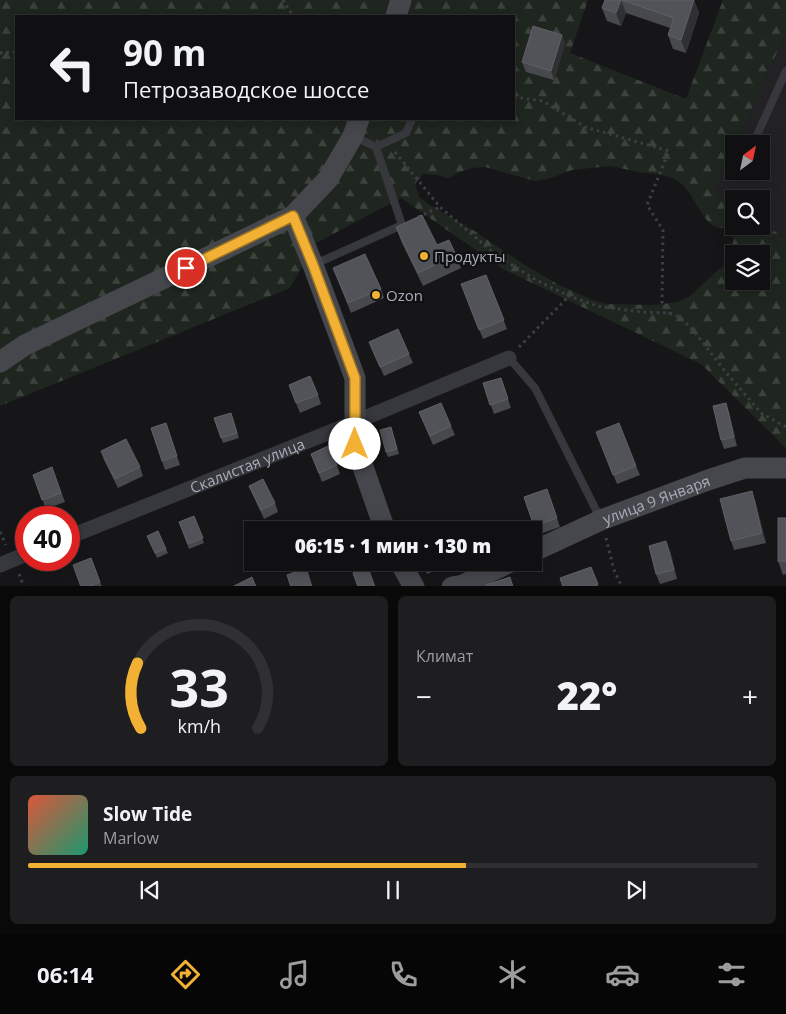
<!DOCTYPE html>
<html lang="ru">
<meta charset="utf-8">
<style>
body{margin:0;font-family:"Open Sans",sans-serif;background:#1e1e20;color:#f1f3f6;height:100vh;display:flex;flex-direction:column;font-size:19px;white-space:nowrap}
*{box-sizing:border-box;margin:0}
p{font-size:16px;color:#9c9d9f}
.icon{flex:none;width:28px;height:28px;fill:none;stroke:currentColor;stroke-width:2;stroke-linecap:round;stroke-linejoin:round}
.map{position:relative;height:586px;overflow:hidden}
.drawer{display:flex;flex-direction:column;gap:10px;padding:10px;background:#09090a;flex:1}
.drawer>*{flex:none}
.guide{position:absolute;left:15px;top:15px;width:500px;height:105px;border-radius:0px;box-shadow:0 2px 12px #0003,0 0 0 1px #303032;background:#101012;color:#f1f3f6;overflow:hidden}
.needle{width:32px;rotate:33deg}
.buttons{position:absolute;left:725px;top:135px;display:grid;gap:10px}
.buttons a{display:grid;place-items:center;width:45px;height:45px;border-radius:0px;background:#101012;box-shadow:0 2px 12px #0003,0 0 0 1px #303032;font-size:25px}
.speed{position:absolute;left:15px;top:506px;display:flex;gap:10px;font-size:25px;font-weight:700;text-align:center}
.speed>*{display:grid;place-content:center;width:65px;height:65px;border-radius:50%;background:#101012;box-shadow:0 2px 12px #0003,0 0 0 1px #303032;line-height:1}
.speed .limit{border:8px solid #d22;background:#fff;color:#111}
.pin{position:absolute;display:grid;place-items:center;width:42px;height:42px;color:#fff;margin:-21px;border:2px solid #fff;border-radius:50%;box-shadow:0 1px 5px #0007}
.me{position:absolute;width:55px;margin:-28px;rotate:0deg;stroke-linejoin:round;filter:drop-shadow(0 0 4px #0008)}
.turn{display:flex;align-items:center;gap:18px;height:105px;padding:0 25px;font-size:22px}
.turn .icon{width:65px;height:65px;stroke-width:2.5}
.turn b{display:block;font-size:35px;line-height:42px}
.big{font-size:38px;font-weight:800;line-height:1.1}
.drawer .card{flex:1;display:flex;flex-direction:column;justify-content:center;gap:8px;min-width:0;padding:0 18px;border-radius:8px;background:#1e1e20}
.drawer .dial{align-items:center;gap:0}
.dial svg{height:130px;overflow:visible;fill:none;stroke:#303032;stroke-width:7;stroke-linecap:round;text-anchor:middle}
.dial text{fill:#f1f3f6;stroke:none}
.song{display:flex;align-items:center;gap:15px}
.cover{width:60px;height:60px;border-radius:8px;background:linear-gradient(135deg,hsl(10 70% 55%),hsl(160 70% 35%))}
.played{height:5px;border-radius:2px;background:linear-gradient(90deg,#f2b134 60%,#303032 60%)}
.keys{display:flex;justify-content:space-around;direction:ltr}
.heat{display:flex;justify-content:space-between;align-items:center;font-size:28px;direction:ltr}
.drawer .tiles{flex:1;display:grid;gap:10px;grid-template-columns:1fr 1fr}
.card:last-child{grid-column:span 2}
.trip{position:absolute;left:244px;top:521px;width:298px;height:50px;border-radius:0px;background:#101012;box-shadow:0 2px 12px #0003,0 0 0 1px #303032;font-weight:800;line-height:50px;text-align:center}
.tab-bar{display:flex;height:80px;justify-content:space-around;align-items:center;background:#060607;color:#9c9d9f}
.tab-bar .icon{width:35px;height:35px}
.tab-bar .current{color:#f2b134}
.tab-bar b{font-size:22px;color:#f1f3f6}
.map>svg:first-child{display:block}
.built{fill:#222225}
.forest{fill:url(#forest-firs);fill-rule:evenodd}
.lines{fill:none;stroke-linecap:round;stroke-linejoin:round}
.path{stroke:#3d3f44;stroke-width:3;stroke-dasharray:2.5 4;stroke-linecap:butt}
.lane{stroke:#37383d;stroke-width:8}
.street{stroke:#37383d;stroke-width:15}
.secondary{stroke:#45474d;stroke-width:21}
.wall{fill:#47494d}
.shaded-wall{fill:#2f3033}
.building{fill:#525359;stroke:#5f6168}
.route-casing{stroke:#9d7322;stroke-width:12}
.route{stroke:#f2b134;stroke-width:9}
.poi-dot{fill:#f2b134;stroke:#111113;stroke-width:2}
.labels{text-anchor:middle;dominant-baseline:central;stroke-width:5;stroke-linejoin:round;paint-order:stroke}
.poi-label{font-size:15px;fill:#a8adb8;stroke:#111113;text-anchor:start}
.street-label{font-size:15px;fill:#a8adb8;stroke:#111113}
</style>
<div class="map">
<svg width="786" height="587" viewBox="0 0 786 587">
<defs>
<pattern id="forest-firs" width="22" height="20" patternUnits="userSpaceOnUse" patternTransform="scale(1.25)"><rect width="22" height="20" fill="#1e261f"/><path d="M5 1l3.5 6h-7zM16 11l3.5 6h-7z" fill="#3c433d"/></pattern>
</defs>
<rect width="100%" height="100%" fill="#161618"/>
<path class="built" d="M786 32V239L761 222V199H734V204L714 191 734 148V171H761V144H736Z"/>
<path class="forest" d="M0 0H588L570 53 686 99 723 0H786V32L736 144H734V148L714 191 734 204V226H761V222L786 239V448L701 364 503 269 401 198 316 243 290 288 0 406ZM16 16H514V119H402L399 120 394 119H16ZM610 166C619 167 628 170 637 172 653 174 671 173 684 186 693 195 704 222 714 226 717 228 722 228 725 228L733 238 732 251 729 263 718 270 690 296 678 302 653 305 607 304 595 301 559 285 520 262 476 232 430 205 419 197 415 184 423 174 436 175 449 178 460 172 472 168 485 167 535 181 548 179 572 170ZM734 254H761V281H734Z"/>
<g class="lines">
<g class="path">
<path d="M283 0 293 16"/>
<path d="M0 53 16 52"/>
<path d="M514 97 543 101 585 127 669 151 647 205 663 230 662 302 669 313"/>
<path d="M395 152 440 207 496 255 536 280 569 296 597 306 641 312 669 313 679 317 694 331 724 370 761 413 786 427"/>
<path d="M418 217 440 207"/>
<path d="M519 347 569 296"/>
<path d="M0 532 6 545"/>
<path d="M606 538 614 570 622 587"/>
<path d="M19 574 24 587"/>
</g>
<g class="lane">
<path d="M753 144 786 71"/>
<path d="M376 147 406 133 412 119"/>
<path d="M315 264 402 225 376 147 355 137"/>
<path d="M509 358 535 388 600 518"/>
</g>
<g class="street">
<path id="s1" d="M69 537 355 422 509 358"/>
<path d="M0 565 26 554"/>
</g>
<g class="secondary">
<path d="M396 16 401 0"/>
<path d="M293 216 313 265 355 378V444L385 530"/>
<path d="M0 362 25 345 293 216 328 179 353 136 359 119"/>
<path id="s2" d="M532 552 601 520 708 480 745 468H786"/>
<path d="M400 562 414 587"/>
<path d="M452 587 463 585 510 562"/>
</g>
</g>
<g class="wall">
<path d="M605 0H694L699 13 686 53 673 49 668 35 670 28 626 13 621 26 607 21 602 8Z"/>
<path d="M562 35 565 44 554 80 526 72 522 62Z"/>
<path d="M396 227 456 255 461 268 423 286 401 241Z"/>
<path d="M333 268 381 289 384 298 351 313Z"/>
<path d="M486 275 507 329 483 339 461 284Z"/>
<path d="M369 342 409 354 413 363 384 376Z"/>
<path d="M501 378 511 408 494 414 483 383Z"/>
<path d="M289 385 318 395 321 404 300 413Z"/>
<path d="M726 403 729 412 737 446 724 449 721 440Z"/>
<path d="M419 412 451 426 455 435 433 445Z"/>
<path d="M231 413 239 438 223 443 214 418Z"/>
<path d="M166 423 180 465 165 470 162 461Z"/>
<path d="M391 427 399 454 388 457 386 452Z"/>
<path d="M596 432 636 466 640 475 617 484Z"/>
<path d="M101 451 140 467 143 476 118 488 104 460Z"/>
<path d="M311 454 337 465 340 474 322 482Z"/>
<path d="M52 467 65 502 46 509 33 475Z"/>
<path d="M249 486 275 503 278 512 264 519 253 495Z"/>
<path d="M547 489 560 527 537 535 524 497Z"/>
<path d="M755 500 766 543 734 550 731 541Z"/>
<path d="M194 516 204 543 189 549 179 522Z"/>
<path d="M786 518V574L783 575 778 561Z"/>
<path d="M147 536 166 549 168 553 157 558Z"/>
<path d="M670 550 677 579 660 584 656 574Z"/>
<path d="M91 558 102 587H81Z"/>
<path d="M422 562H451L452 564 427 574Z"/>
<path d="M591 567 599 587H563Z"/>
</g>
<g class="shaded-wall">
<path d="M621 0 626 13 621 26 616 13Z"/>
<path d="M694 0 699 13 686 53 681 40Z"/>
<path d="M562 35 565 44 554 80 551 71Z"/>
<path d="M726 403 729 412 737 446 734 437Z"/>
<path d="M752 491 755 500 766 543 762 533Z"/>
<path d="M666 541 670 550 677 579 674 570Z"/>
</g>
<g class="building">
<path d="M605 0H621L616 13 602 8Z"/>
<path d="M622 0H694L681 40 668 35 674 18Z"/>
<path d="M533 26 562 35 551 71 522 62Z"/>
<path d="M422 215 437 245 449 240 456 255 418 273 396 227Z"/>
<path d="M365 254 381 289 348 303 333 268Z"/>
<path d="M486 275 504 320 479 330 461 284Z"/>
<path d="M398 329 409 354 380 367 369 342Z"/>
<path d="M310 376 318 395 296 403 289 385Z"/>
<path d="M501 378 508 399 490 405 483 383Z"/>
<path d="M441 403 451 426 430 436 419 412Z"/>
<path d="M726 403 734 437 721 440 713 406Z"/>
<path d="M231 413 237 433 221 438 214 418Z"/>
<path d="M166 423 177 456 162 461 151 428Z"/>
<path d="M619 423 636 466 613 475 596 432Z"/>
<path d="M391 427 397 449 386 452 380 430Z"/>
<path d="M126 439 140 467 115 479 101 451Z"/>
<path d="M328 446 337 465 319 473 311 454Z"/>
<path d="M52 467 61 493 42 500 33 475Z"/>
<path d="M263 479 275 503 261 510 249 486Z"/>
<path d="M547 489 557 518 534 526 524 497Z"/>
<path d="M752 491 762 533 731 541 720 499Z"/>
<path d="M194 516 203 538 188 544 179 522Z"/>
<rect x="778" y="518" width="8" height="43"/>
<path d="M435 520 439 530H411Z"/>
<path d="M158 531 166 549 155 553 147 536Z"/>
<path d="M666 541 674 570 656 574 649 546Z"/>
<path d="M91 558 100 582 87 587H81L73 565Z"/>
<path d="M423 562H430L424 565Z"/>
<path d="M591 567 598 584 590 587H563L560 578Z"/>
<path d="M306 568 312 587H291L287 575Z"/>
<path d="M368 568 375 587H358L353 573Z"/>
<path d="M252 577 256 587H235L234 586Z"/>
<path d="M510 577 513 587H486V585Z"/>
</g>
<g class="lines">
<defs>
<path id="route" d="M186 268 293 216 313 265 355 378V444"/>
</defs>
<use href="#route" class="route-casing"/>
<use href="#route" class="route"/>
</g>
<g class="poi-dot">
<circle cx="424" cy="256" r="5"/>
<circle cx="376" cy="295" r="5"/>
</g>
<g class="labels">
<g class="poi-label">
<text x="434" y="256">Продукты</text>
<text x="386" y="295">Ozon</text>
</g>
<g class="street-label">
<text stroke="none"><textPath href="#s1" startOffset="192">Скалистая улица</textPath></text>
<text stroke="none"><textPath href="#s2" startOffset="135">улица 9 Января</textPath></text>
</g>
</g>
</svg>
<div class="buttons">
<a><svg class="needle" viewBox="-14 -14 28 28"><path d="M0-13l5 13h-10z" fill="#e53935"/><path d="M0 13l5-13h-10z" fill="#9c9d9f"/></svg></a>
<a><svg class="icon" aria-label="search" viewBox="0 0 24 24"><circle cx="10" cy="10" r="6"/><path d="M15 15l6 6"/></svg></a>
<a><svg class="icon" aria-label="layers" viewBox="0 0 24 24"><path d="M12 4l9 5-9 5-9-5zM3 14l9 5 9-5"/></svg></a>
</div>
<div class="speed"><div class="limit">40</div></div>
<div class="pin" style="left:186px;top:268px;background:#d93025"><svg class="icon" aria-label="arrive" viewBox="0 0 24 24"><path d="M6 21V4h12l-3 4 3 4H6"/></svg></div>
<svg class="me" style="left:355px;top:444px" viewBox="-20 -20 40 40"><circle r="19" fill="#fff"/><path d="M0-13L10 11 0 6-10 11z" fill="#f2b134"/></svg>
<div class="trip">06:15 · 1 мин · 130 m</div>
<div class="guide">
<div class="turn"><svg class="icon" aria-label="left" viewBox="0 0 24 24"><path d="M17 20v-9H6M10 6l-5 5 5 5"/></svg><div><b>90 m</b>Петрозаводское шоссе</div></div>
</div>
</div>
<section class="drawer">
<div class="tiles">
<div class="card dial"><svg viewBox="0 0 100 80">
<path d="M14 69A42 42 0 1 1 86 69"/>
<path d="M14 69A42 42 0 0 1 12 29" stroke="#f2b134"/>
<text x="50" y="56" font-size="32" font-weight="700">33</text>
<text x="50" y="72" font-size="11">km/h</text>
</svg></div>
<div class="card"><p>Климат</p>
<div class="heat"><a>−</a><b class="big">22°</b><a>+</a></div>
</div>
<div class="card">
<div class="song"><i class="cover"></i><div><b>Slow Tide</b><p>Marlow</p></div></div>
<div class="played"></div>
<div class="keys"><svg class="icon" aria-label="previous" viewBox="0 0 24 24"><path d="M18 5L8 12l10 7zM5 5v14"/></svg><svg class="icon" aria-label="pause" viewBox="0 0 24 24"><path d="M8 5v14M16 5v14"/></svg><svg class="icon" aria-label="next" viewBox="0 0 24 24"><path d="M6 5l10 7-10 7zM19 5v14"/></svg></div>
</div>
</div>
</section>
<nav class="tab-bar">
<b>06:14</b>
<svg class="icon current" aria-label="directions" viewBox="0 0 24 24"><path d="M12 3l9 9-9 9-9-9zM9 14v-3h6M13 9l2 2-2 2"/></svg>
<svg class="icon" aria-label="music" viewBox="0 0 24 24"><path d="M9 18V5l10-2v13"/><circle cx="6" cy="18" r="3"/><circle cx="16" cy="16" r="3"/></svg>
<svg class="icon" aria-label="phone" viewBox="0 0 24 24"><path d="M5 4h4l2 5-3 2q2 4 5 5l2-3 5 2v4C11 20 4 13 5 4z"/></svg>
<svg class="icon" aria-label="climate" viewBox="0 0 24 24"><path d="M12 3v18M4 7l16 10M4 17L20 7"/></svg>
<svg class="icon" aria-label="car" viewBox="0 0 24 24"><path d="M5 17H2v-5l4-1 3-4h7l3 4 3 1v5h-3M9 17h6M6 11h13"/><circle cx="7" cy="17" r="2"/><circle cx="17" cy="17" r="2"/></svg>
<svg class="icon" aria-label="filters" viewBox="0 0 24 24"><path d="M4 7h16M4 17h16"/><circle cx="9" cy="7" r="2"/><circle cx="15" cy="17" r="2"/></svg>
</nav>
